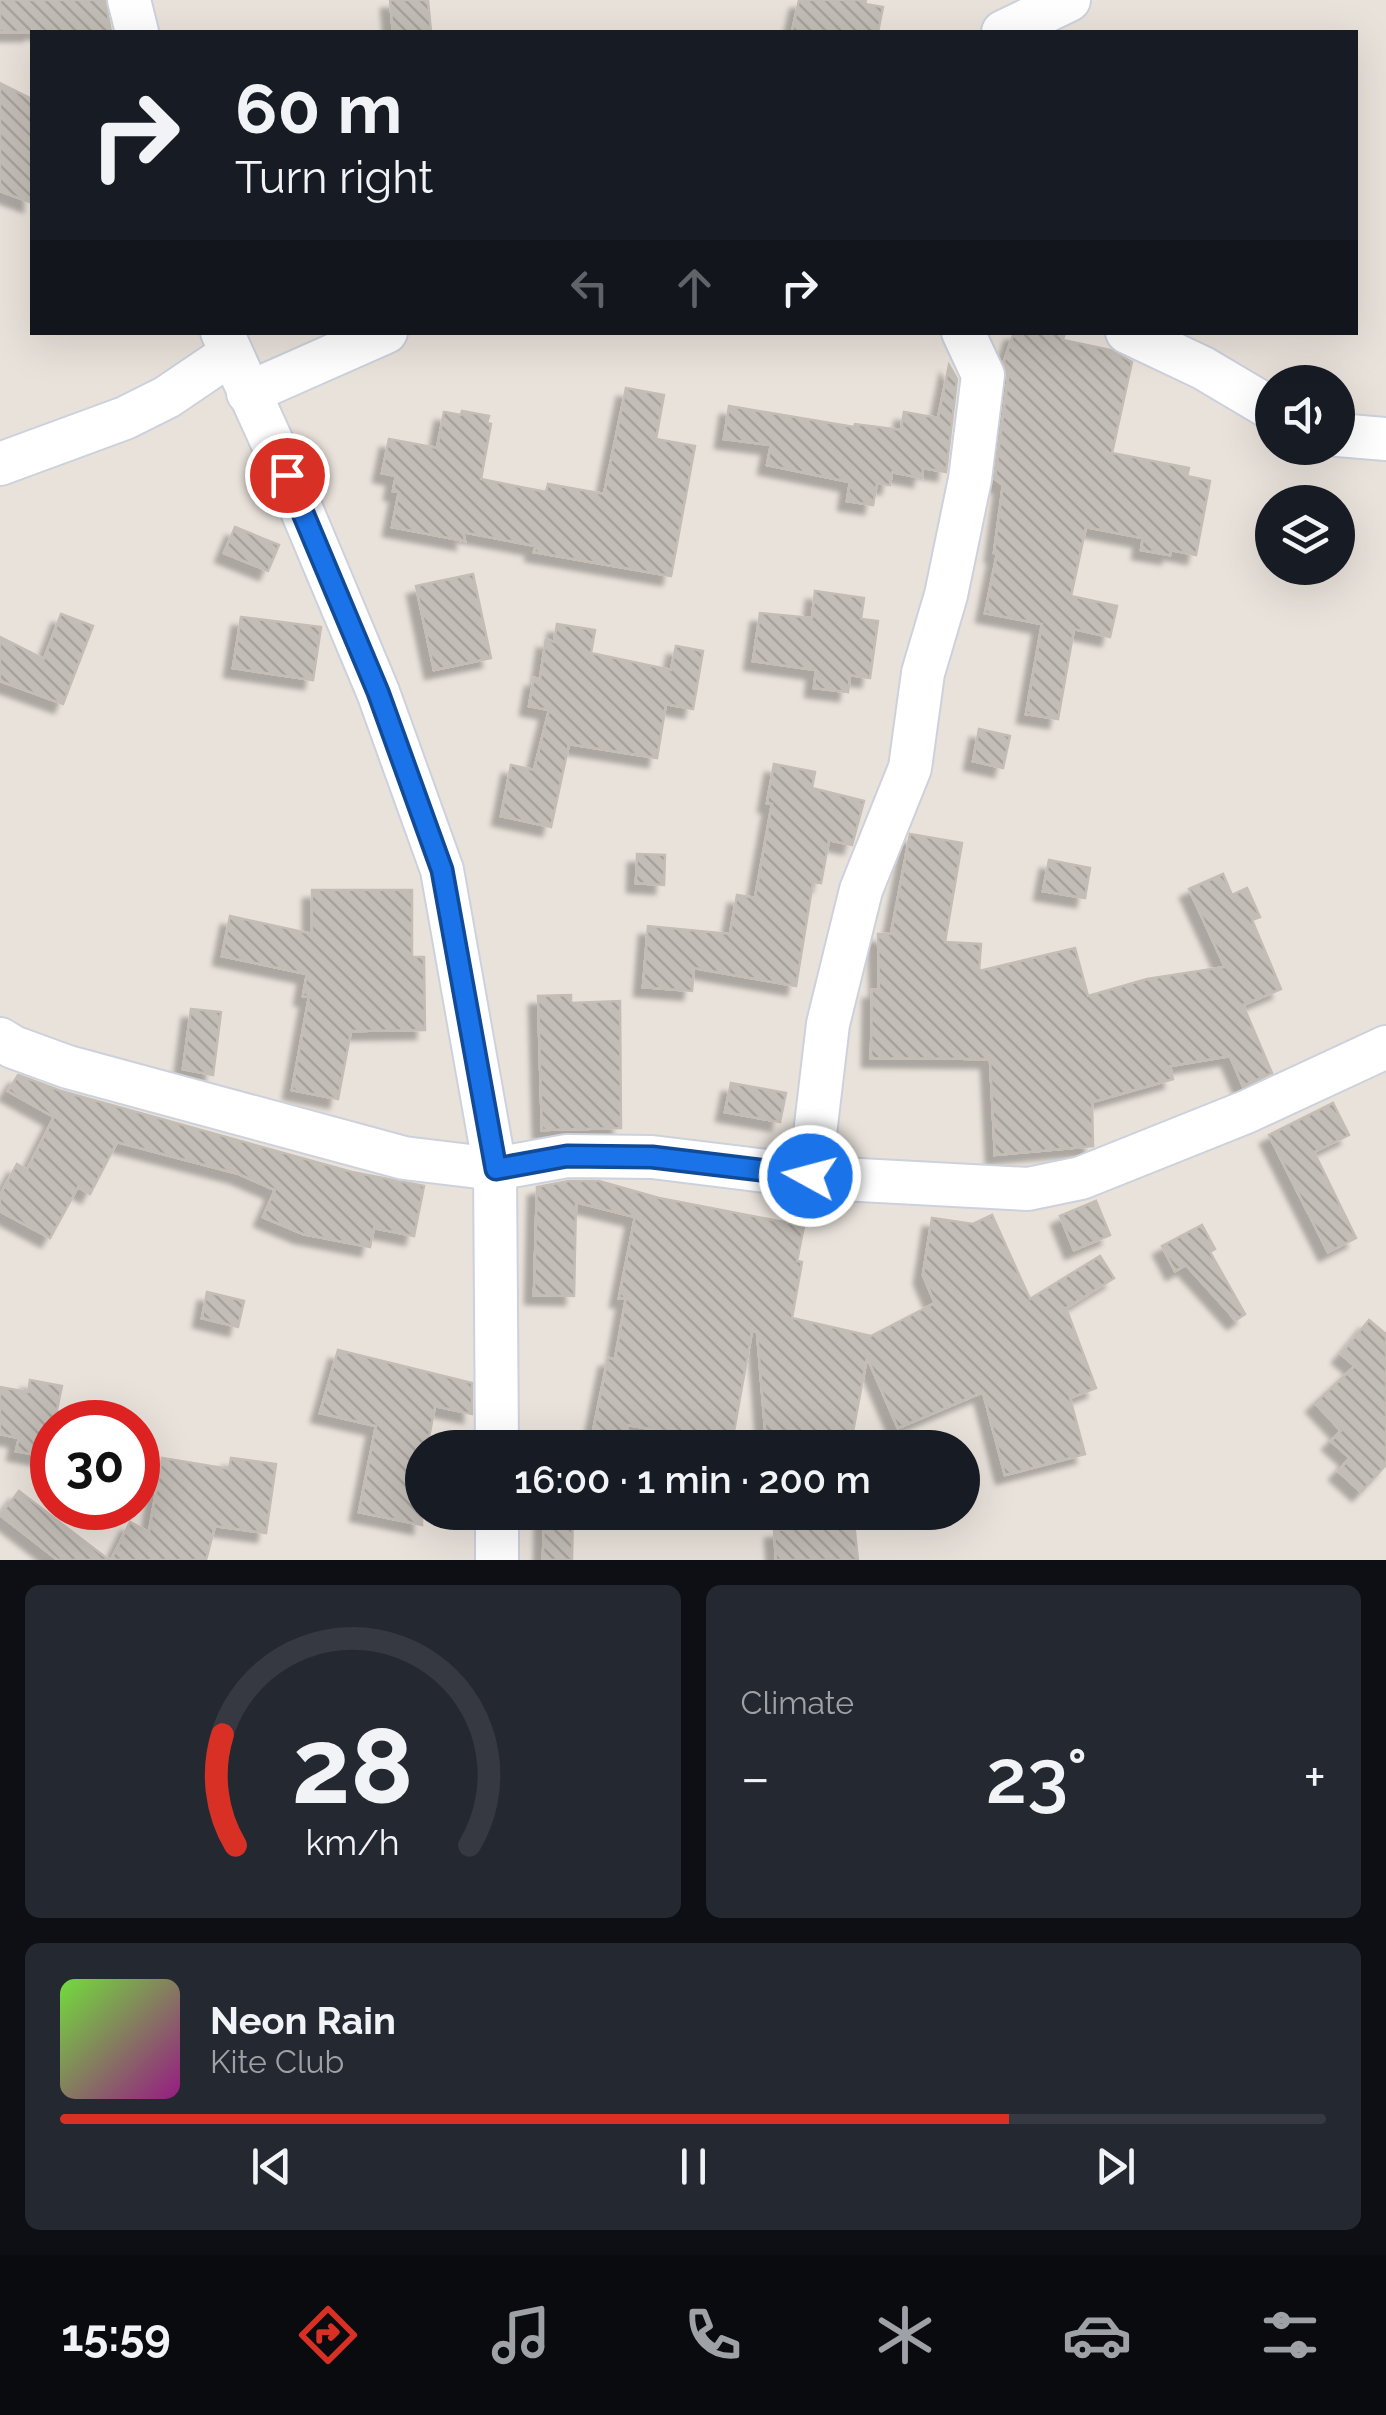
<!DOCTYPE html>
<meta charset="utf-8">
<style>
body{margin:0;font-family:Raleway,sans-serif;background:#242831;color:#f1f3f6;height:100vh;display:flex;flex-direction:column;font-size:38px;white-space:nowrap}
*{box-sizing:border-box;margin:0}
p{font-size:32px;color:#9ea1a6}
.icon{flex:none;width:55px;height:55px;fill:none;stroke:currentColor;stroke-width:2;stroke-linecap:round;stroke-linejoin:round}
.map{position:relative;height:1560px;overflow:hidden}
.side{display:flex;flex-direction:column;gap:25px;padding:25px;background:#0d0f14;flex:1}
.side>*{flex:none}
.guide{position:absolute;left:30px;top:30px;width:1328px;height:305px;border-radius:0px;box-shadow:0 10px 40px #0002;background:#171b24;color:#f1f3f6;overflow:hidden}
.tools{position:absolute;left:1255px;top:365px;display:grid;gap:20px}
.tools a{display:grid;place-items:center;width:100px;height:100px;border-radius:50%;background:#171b24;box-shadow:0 10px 40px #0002;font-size:50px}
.speed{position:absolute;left:30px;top:1400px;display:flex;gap:20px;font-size:50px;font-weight:700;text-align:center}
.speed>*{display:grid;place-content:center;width:130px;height:130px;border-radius:50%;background:#171b24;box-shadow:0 10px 40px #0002;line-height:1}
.speed .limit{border:15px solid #d22;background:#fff;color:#111}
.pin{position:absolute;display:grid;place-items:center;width:85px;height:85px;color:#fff;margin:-42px;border:5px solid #fff;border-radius:50%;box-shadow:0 2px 10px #0007}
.me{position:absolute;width:110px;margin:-55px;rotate:277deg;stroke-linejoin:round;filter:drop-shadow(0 0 8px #0008)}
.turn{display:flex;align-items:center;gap:35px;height:210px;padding:0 40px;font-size:45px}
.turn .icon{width:130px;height:130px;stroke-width:2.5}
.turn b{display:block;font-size:70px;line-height:85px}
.lanes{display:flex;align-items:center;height:95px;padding:0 40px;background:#0003;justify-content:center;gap:50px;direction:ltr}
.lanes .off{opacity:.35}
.big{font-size:75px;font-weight:600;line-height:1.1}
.side .widget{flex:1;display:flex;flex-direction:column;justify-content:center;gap:15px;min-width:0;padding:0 35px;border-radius:15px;background:#242831}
.side .dial{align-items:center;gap:0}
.dial svg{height:260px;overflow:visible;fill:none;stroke:#363941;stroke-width:7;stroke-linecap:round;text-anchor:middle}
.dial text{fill:#f1f3f6;stroke:none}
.song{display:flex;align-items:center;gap:30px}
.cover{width:120px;height:120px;border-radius:15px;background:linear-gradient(135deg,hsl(100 70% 55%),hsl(310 70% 35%))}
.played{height:10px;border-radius:5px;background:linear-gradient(90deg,#d93025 75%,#363941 75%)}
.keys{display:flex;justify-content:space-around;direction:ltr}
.heat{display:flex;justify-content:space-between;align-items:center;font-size:55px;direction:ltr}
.side .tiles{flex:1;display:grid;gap:25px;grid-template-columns:1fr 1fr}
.widget:last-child{grid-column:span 2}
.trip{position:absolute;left:405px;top:1430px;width:575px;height:100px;border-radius:50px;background:#171b24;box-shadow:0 10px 40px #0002;font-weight:600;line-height:100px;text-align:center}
.dock{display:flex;height:160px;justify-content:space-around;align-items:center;background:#090b0e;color:#9ea1a6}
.dock .icon{width:70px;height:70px}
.dock .selected{color:#d93025}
.dock b{font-size:45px;color:#f1f3f6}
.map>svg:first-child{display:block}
.building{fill:url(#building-back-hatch);stroke:#c4bdb5;stroke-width:2.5;filter:url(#shadow)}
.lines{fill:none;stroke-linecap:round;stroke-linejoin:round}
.minor-casing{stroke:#cdd1dc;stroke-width:46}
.minor{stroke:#fff;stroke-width:42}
.route-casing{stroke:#114b97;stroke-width:25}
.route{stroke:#1a73e8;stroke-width:18}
</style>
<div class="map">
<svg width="1386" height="1560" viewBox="0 0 1386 1560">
<defs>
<pattern id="building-back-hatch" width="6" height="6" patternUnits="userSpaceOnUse" patternTransform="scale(2.5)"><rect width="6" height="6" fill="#c2bdb6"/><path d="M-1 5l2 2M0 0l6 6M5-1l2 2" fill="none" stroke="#a7a29c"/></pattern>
<filter id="shadow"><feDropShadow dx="-9" dy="9" stdDeviation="2.5" flood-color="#0004"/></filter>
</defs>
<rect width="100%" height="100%" fill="#e9e2db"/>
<g class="building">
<path d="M0 0H105L111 32H50L32 29V32H0Z"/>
<path d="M390 0H428L431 32H393Z"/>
<path d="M799 0H866L865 4 883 7 878 32H792Z"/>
<path d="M0 83 32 99V203L0 191Z"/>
<path d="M1014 332H1065L1063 340 1110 350 1132 362 1112 453 1189 468 1187 476 1210 481 1196 555 1171 550 1170 555 1141 550 1143 538 1086 527 1071 596 1117 606 1110 637 1074 629 1058 719 1026 714 1042 624 985 613 997 554 994 553 1003 485 995 479 1008 378 1004 361Z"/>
<path d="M949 365 957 379 946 472 923 468 922 478 892 472 890 485 877 483 873 505 847 501 850 482 767 465 771 445 724 439 729 406 854 427 855 424 901 430 904 412 938 418Z"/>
<path d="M626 388 664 395 656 439 695 446 671 576 534 552 536 546 463 532 465 541 392 527 399 492 393 491 396 476 382 473 389 439 437 448 444 412 461 415 462 411 489 416 487 423 491 424 481 479 546 492 548 484 604 494Z"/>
<path d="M235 527 279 545 268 571 224 553Z"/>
<path d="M473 574 491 658 434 670 416 586Z"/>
<path d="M815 591 864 598 861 619 878 621 870 678 850 675 848 692 814 688 816 670 753 661 760 613 812 618Z"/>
<path d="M61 614 93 626 63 704 0 681V637L44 659Z"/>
<path d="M241 617 321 627 313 680 233 668Z"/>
<path d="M557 624 595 630 591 653 671 670 676 646 703 651 693 709 666 704 657 758 569 744 551 827 501 816 511 765 534 770 549 710 529 706 534 678 540 679 546 639 554 642Z"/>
<path d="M979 729 1010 736 1003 768 973 761Z"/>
<path d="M774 764 815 772 812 788 864 801 852 845 829 840 821 883 813 882 796 986 694 968 692 991 643 987 648 926 730 934 737 895 755 898 772 804 767 803Z"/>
<path d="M910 834 962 843 945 942 981 944 979 971 1075 948 1088 996 1147 979 1225 967 1189 889 1223 874 1232 895 1247 888 1260 917 1252 920 1281 989 1243 1005 1272 1073 1243 1086 1230 1056 1170 1066 1173 1079 1092 1102 1093 1146 995 1155 990 1059 871 1058 872 990H879L878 934H891Z"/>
<path d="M637 854 665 855 664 885 636 883Z"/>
<path d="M1049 860 1090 868 1085 898 1043 891Z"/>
<path d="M312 890H412V957H424L425 1030 351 1031 338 1099 292 1090 309 997 303 996 307 974 222 956 230 916 312 934Z"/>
<path d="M571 995V1003L620 1001 621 1128 542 1130 538 996Z"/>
<path d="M191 1009 221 1012 213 1075 183 1069Z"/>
<path d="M18 1075 61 1091 352 1172 424 1186 414 1236 374 1228 370 1247 303 1234 263 1217 275 1190 239 1174 117 1142 90 1194 78 1187 50 1238 0 1211V1195L17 1164 27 1170 54 1117 8 1091Z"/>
<path d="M731 1083 786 1093 780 1122 725 1112Z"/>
<path d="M1333 1103 1349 1135 1314 1152 1356 1238 1328 1252 1269 1135Z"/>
<path d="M569 1181H599L659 1198 804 1226 797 1261 802 1262 792 1318 871 1336 935 1303 923 1275 932 1218 973 1224 992 1215 1030 1299 1100 1256 1114 1278 1066 1308 1096 1388 1070 1398 1085 1454 1005 1475 983 1392 898 1428 867 1357 850 1448H802L766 1440 757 1331H752L731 1448H701L703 1438 628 1425 624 1446 591 1441 608 1358 615 1359 626 1298H619L635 1217 576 1202 574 1296 534 1295 537 1187Z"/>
<path d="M1096 1201 1110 1235 1074 1250 1060 1216Z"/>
<path d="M1202 1225 1215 1249 1210 1252 1245 1314 1236 1320 1186 1265 1175 1271 1162 1246Z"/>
<path d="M207 1292 244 1301 238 1327 202 1318Z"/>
<path d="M1369 1320 1386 1334V1465L1361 1492 1338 1471 1350 1458 1331 1441 1341 1431 1315 1403 1355 1366 1341 1354Z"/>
<path d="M338 1350 472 1383V1414L435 1406 427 1448H422V1525L359 1512 376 1426 320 1413Z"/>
<path d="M30 1380 62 1386 47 1457 16 1451 19 1438 0 1434V1387L28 1392Z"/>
<path d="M162 1458 229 1469 231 1458 276 1464 266 1533 215 1526 206 1560H111L130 1522 149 1532Z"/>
<path d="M19 1491 109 1560H58L0 1515Z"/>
<path d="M544 1512H573L572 1560H543Z"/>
<path d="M854 1523 858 1560H776L774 1530Z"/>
</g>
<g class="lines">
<defs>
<g id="minor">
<path d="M129 0 137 32"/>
<path d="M1003 32 1069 0"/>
<path d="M222 332 287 475 378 692 442 870 495 1169 497 1448"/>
<path d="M1127 332 1203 368 1272 409"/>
<path d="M248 393 386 332"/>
<path d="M1338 435 1386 439"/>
<path d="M0 464 125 418 167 397 229 355"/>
<path d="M0 1039 13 1047 68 1067 404 1158 495 1169 567 1156 652 1157 823 1178 1028 1189 1081 1178 1246 1112 1386 1047"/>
<path d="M810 1176 828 1024 861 890 910 768 923 673 946 595 970 479 983 375 963 332"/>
<path d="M497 1512V1560"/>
</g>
</defs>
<use href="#minor" class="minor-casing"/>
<use href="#minor" class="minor"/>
</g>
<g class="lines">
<defs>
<path id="route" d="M287 475 378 692 442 870 496 1169 567 1156 652 1157 810 1176"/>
</defs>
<use href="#route" class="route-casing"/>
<use href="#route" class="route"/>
</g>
</svg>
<div class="tools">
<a><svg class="icon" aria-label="sound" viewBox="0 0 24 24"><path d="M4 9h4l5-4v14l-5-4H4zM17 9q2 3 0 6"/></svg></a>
<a><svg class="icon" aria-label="layers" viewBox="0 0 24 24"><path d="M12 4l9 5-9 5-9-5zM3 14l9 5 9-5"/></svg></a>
</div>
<div class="speed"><div class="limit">30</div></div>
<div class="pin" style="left:287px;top:475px;background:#d93025"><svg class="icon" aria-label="arrive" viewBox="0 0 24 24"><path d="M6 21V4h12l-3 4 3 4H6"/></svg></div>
<svg class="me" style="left:810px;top:1176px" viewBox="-20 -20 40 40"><circle r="17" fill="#1a73e8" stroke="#fff" stroke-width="3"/><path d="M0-11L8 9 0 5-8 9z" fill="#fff"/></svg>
<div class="trip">16:00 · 1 min · 200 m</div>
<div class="guide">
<div class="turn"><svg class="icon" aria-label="right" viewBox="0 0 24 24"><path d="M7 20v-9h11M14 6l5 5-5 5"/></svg><div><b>60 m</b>Turn right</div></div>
<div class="lanes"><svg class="icon off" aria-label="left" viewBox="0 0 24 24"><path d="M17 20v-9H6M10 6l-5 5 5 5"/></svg><svg class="icon off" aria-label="ahead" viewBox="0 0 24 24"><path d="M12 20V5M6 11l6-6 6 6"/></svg><svg class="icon" aria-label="right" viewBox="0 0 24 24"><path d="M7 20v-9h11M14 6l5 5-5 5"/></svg></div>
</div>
</div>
<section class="side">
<div class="tiles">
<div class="widget dial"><svg viewBox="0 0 100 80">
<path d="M14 69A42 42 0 1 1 86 69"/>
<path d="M14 69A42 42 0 0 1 10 35" stroke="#d93025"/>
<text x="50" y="56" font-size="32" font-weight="700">28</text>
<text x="50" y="72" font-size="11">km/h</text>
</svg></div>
<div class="widget"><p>Climate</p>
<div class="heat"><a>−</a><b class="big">23°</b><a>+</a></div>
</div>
<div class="widget">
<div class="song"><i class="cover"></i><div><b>Neon Rain</b><p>Kite Club</p></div></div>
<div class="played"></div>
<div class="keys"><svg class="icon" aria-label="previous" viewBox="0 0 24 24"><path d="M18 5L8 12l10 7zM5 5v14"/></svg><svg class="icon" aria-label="pause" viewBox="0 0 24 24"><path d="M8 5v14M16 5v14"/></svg><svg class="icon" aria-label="next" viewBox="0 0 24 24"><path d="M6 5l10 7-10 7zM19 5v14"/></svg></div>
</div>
</div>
</section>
<nav class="dock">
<b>15:59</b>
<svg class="icon selected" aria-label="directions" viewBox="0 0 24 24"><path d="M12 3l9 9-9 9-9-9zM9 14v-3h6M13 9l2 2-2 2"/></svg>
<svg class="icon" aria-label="music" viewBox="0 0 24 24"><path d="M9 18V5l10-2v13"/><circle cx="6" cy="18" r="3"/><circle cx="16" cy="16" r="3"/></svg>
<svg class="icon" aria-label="phone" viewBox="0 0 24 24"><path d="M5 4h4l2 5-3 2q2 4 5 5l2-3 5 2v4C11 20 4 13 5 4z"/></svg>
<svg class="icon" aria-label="climate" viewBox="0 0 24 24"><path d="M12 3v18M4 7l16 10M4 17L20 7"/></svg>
<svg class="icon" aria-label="car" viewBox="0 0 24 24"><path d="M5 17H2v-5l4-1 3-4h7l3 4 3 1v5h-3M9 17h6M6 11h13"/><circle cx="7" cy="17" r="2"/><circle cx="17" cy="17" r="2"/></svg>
<svg class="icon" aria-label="filters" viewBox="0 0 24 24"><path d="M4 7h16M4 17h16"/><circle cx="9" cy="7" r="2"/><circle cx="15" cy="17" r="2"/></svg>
</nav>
